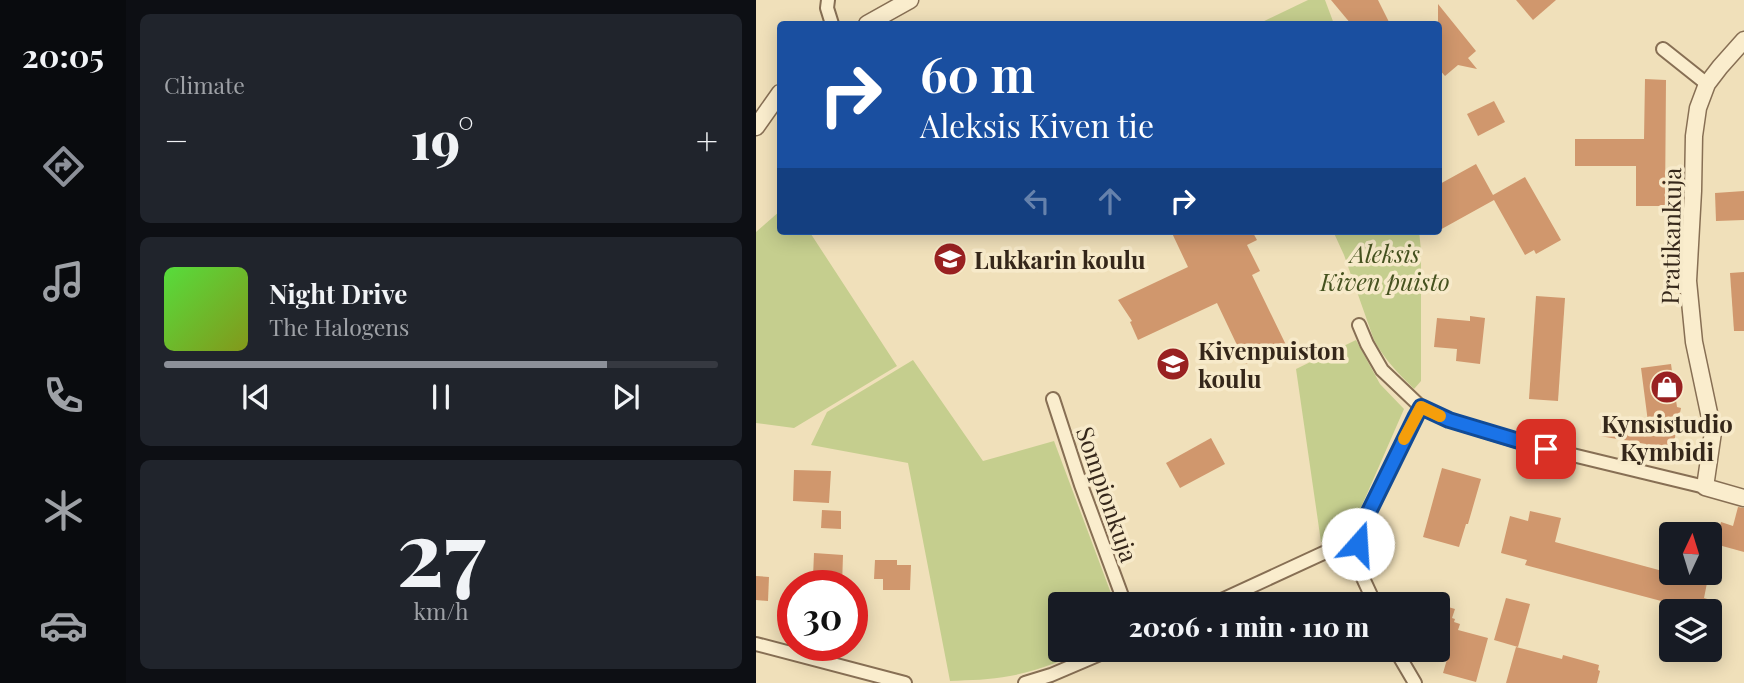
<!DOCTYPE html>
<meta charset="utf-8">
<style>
body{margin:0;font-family:"Playfair Display",serif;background:#20242c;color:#f1f3f6;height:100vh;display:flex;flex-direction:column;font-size:26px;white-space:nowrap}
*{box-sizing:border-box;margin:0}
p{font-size:23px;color:#9ea1a6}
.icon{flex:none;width:38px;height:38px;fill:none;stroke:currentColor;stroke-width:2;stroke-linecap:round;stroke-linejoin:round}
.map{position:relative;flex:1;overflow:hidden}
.side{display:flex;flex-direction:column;gap:14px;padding:14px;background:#0d0f14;width:630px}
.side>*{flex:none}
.banner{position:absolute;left:21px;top:21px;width:665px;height:214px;border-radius:7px;box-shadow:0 4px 18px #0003;background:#1a4fa0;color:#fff;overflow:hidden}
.needle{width:46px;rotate:4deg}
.tools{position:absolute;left:903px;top:522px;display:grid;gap:14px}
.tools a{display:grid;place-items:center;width:63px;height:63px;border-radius:7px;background:#171b24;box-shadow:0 4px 18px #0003;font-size:35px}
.speed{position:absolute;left:21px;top:570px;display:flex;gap:14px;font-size:35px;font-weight:700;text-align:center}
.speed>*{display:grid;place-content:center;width:91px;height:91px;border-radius:50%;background:#171b24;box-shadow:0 4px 18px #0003;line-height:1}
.speed .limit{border:10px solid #d22;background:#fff;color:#111}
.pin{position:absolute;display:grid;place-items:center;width:60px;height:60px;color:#fff;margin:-30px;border-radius:14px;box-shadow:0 4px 10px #0006}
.me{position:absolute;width:77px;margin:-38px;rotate:19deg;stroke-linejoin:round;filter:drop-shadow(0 0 5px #0008)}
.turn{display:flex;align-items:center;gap:24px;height:147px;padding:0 28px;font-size:32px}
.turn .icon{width:91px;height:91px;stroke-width:2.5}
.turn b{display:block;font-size:49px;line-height:60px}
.lanes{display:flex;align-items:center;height:66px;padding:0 28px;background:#0003;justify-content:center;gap:35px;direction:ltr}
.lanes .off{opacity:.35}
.big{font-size:52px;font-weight:800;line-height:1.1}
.side .widget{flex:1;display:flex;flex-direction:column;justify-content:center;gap:10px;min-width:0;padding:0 24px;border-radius:10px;background:#20242c}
.side .dial{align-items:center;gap:0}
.dial b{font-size:91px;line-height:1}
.song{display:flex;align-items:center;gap:21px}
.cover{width:84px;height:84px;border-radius:10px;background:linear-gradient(135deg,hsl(110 70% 55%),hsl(70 70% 35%))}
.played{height:7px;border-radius:4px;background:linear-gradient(90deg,#8c9099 80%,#363941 80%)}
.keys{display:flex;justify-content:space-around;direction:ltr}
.heat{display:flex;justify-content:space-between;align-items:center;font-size:38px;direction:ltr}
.trip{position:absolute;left:292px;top:592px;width:402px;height:70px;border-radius:7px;background:#171b24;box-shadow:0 4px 18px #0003;font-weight:800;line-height:70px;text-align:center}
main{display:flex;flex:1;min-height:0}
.dock{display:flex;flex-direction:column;width:126px;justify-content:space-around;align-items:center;background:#090b0e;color:#9ea1a6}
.dock .icon{width:49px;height:49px}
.dock .on{color:#8c9099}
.dock b{font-size:32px;color:#f1f3f6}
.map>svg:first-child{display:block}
.green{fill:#c5ce8e}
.building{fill:#d0976d}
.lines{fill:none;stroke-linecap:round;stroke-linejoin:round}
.minor-casing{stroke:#876f54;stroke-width:16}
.tertiary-casing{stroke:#876f54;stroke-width:19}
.minor{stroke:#faedcd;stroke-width:12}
.tertiary{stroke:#faedcd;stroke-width:16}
.route-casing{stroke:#114b97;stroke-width:18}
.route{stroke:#1a73e8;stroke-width:12}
.slow{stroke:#f59e0b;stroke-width:12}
.labels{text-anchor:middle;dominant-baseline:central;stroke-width:7;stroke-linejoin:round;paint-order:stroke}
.street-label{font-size:24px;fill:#35271a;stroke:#f7eaca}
.park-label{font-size:24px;font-style:italic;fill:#45521f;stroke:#f7eaca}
.poi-label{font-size:24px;font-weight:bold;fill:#35271a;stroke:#f7eaca;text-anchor:start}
</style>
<main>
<nav class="dock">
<b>20:05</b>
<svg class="icon on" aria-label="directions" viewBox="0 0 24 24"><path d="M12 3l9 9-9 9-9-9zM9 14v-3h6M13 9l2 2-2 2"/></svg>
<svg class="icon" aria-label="music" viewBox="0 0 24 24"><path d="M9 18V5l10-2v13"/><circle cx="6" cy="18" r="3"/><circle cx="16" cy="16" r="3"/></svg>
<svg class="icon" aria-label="phone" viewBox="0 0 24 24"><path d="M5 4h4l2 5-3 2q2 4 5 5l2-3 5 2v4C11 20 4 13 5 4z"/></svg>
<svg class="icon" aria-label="climate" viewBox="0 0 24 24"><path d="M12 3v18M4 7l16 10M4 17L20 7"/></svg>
<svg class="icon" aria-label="car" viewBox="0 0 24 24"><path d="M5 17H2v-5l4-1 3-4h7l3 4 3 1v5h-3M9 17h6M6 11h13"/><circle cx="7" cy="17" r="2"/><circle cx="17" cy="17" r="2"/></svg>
</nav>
<section class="side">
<div class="widget"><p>Climate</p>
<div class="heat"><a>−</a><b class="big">19°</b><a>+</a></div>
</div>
<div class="widget">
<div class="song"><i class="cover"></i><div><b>Night Drive</b><p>The Halogens</p></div></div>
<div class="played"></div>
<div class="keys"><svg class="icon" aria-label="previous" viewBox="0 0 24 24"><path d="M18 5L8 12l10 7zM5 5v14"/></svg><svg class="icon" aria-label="pause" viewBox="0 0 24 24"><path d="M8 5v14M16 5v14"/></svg><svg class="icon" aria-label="next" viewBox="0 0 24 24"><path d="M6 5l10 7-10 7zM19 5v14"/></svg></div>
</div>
<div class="widget dial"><b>27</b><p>km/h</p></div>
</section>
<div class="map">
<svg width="988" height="683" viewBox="0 0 988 683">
<rect width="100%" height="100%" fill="#f0e0ba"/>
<g class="green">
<path d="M552 0H569L578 24H502Z"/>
<path d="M24 211V231H53L141 366 38 428 0 423V232Z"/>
<path d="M577 231H663L665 250V381L658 389C643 374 628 359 618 340L588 255Z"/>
<path d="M600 340 624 384 648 409 600 519 565 542 540 369Z"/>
<path d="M157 360 227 461 298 441 359 604H304V649H333C307 660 282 671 254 676 234 680 214 680 194 681L152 463 55 445 71 412Z"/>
</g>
<g class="building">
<path d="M575 0H622L634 24H595Z"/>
<path d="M760 0H800L777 20Z"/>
<path d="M682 4 720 51 712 58 721 69 702 65 689 76 682 68Z"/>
<path d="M889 79 910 80 909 206H880V166H819V139H888Z"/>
<path d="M738 101 749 122 722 136 711 114Z"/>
<path d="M720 164 737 195 769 177 805 240 780 254 778 250 769 255 738 200 682 231V185Z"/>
<path d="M988 191V220L960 221 959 193Z"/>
<path d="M415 231H496L501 240 491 245 504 271 496 275 530 345 490 364 461 303 382 340 374 322 376 321 362 300 432 267Z"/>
<path d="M988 272V331H978L974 273Z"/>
<path d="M780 296 809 298 802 401 773 399Z"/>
<path d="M714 316 729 318 724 364 700 361 701 349 678 347 681 318 714 321Z"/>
<path d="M915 364 921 407 925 408 916 452 890 447V444L844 436 845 414 892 422 885 368Z"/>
<path d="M455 438 469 464 424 488 410 463Z"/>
<path d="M686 468 725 479 712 524H710L703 547 667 537Z"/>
<path d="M38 470 75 471 73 503 37 501Z"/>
<path d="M982 507 988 508V552L959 544 965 522 977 526Z"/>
<path d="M66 510 85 511V529L65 528Z"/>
<path d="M774 511 805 518 799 542 951 583 948 598 955 600 952 611H943L769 565 771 560 745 553 754 516 772 521Z"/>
<path d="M58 553 87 555 86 586H68L69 578 57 577Z"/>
<path d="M119 560H141V565H155L154 590H127V579H118Z"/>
<path d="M0 576 13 577 12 601 0 600Z"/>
<path d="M750 598 774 604 762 647 738 640Z"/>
<path d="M682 604 699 609 696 618 699 619 698 622 704 624 702 630 732 638 720 682 687 673 692 656 682 654Z"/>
<path d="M760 647 806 659 807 655 843 665 842 670 844 671 841 683H750Z"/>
</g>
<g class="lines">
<defs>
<g id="minor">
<path d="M72 0 71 8 76 24"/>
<path d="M907 49 951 84"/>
<path d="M603 325 611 344 626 370 665 407 693 420 771 444 949 487"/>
<path d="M297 399 325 485 369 604"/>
<path d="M457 604 574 550 602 544"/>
<path d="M619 604 606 576 602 544 607 524 660 416 665 407"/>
<path d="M0 644 149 683"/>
<path d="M639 649 659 683"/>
<path d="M269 683 295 675 356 649"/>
</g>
<g id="tertiary">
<path d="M111 24 154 0"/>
<path d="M988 40 964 67 951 84 942 108 938 136 937 191 932 281 938 342 957 432 949 487 988 498"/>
<path d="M0 127 24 93"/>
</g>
</defs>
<use href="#minor" class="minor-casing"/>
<use href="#tertiary" class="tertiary-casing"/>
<use href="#minor" class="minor"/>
<use href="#tertiary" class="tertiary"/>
</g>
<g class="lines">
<defs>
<path id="route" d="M602 544 607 524 660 416 665 407 693 420 790 449"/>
</defs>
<use href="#route" class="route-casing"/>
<use href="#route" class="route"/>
<path class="slow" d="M648 439 665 407 684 416"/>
</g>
<defs>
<symbol id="school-disc" viewBox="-11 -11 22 22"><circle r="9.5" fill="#992121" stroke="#f7eaca"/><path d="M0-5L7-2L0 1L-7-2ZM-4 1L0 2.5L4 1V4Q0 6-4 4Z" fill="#fff"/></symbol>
<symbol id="shop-disc" viewBox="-11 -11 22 22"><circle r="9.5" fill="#992121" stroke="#f7eaca"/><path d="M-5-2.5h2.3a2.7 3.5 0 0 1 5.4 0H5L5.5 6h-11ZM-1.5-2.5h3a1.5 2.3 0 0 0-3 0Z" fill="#fff"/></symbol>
</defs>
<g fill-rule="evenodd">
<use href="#school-disc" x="175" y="240" width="38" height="38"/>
<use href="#school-disc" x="398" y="345" width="38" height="38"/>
<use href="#shop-disc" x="892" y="368" width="38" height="38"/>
</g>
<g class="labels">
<g class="street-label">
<text transform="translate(914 236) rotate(-89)">Pratikankuja</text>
<text transform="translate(352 494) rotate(71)">Sompionkuja</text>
</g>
<g class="park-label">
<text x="629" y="253">Aleksis<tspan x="629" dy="28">Kiven puisto</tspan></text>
</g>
<g class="poi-label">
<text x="218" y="259">Lukkarin koulu</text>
<text x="442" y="350">Kivenpuiston<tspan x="442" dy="28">koulu</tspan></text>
<text x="911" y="423" text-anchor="middle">Kynsistudio<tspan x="911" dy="28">Kymbidi</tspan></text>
</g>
</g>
</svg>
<div class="tools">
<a><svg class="needle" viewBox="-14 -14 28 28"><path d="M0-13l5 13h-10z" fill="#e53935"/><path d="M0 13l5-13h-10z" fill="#9ea1a6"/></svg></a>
<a><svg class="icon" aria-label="layers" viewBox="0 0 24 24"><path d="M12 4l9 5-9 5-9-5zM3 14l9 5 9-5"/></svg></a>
</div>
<div class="speed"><div class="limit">30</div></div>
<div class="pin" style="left:790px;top:449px;background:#d93025"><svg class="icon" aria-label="arrive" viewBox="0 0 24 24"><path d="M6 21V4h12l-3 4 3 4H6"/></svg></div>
<svg class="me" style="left:602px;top:544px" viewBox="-20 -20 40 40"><circle r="19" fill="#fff"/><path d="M0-13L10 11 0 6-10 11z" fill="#1a73e8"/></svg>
<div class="trip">20:06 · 1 min · 110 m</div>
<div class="banner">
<div class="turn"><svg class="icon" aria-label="right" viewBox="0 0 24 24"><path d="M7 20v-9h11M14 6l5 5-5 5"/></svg><div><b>60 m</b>Aleksis Kiven tie</div></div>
<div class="lanes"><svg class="icon off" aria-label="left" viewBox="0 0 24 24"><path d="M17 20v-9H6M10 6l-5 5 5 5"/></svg><svg class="icon off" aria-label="ahead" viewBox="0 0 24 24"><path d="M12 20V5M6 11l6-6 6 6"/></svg><svg class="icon" aria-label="right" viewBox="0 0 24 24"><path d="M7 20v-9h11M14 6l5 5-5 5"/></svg></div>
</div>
</div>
</main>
